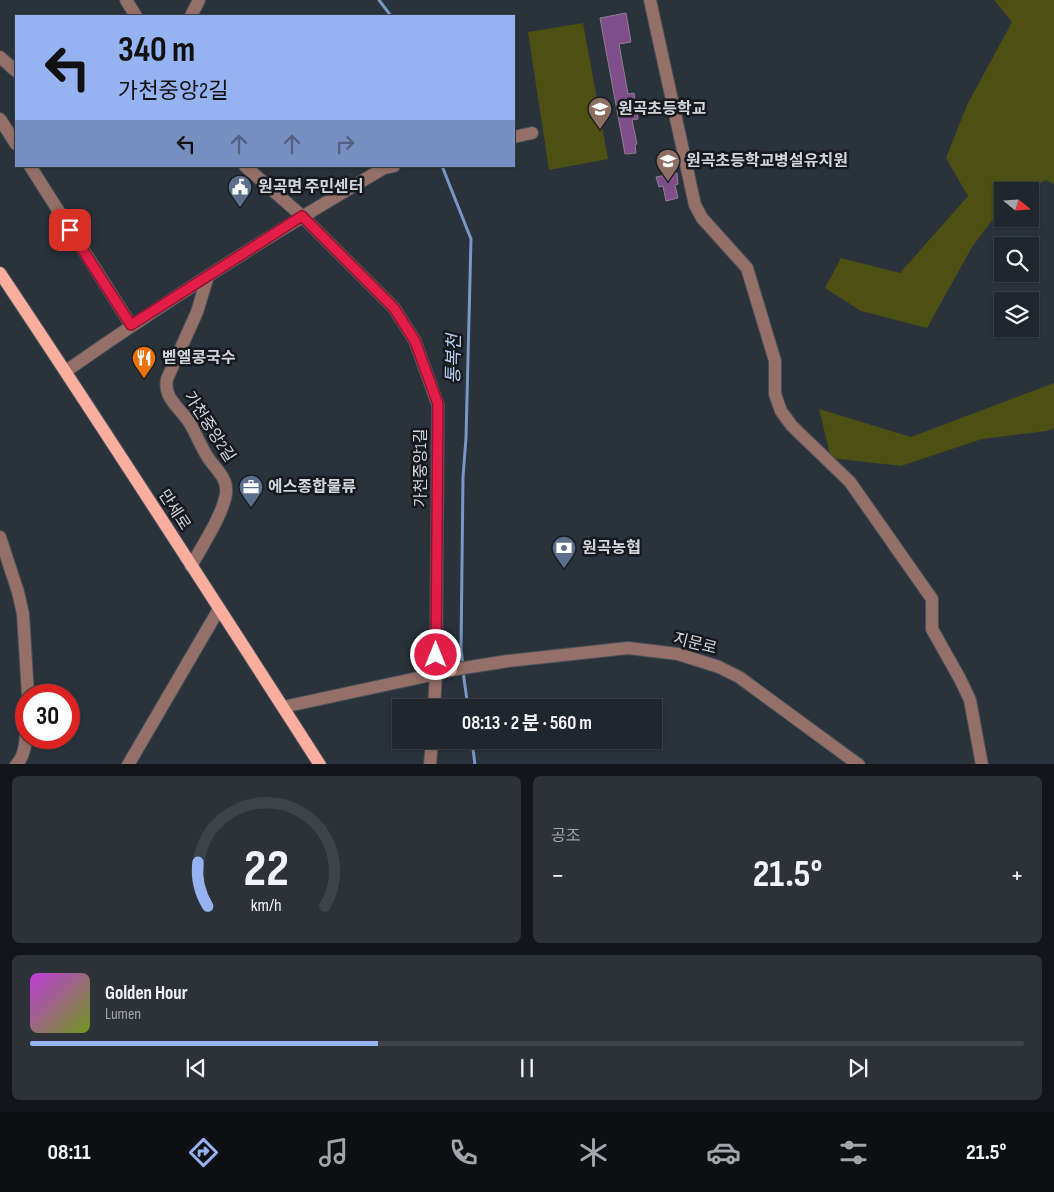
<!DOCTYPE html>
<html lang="ko">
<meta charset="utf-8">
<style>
body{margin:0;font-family:"Sofia Sans Condensed","Noto Sans KR",sans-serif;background:#2d3239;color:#f1f3f6;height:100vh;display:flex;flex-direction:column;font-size:19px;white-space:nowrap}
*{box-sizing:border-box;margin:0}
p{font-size:16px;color:#a2a5aa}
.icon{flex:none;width:28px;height:28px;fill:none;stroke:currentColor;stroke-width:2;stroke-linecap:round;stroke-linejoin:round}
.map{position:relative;height:764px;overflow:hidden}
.details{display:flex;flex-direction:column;gap:12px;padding:12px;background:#121519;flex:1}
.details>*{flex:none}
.banner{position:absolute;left:15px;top:15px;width:500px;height:152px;border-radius:0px;box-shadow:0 1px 4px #0004,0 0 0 1px #3d4349;background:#95b2f1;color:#111;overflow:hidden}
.needle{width:32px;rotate:108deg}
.buttons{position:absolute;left:994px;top:182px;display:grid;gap:10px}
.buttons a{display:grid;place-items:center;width:45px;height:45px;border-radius:0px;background:#20262d;box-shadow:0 1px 4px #0004,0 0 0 1px #3d4349;font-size:25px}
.speed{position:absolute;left:15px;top:684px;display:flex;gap:10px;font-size:25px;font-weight:700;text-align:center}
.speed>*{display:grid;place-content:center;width:65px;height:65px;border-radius:50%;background:#20262d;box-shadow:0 1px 4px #0004,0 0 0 1px #3d4349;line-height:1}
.speed .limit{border:8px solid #d22;background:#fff;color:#111}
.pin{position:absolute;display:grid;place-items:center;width:42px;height:42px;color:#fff;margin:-21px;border-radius:10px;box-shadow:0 2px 8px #0006}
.me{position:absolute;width:55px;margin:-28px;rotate:0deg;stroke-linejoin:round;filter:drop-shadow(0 0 4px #0008)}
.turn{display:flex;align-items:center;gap:18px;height:105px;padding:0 20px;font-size:22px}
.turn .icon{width:65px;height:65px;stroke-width:2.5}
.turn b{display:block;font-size:35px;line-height:42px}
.lanes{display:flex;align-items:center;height:48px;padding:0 20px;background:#0003;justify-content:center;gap:25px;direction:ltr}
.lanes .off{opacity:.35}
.big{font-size:38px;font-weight:700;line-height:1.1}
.details .tile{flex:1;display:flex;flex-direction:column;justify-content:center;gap:8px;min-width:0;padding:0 18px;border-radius:8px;background:#2d3239}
.details .dial{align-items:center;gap:0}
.dial svg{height:130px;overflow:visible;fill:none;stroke:#3d4349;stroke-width:7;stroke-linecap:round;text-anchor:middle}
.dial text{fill:#f1f3f6;stroke:none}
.song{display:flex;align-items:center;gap:15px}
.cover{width:60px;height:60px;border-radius:8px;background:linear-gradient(135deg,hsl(290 70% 55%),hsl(80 70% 35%))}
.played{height:5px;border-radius:2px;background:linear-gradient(90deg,#95b2f1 35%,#3d4349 35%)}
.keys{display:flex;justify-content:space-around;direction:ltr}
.heat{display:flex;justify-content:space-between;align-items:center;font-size:28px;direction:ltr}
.details .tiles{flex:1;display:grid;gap:12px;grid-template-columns:1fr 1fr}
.tile:last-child{grid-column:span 2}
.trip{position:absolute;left:392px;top:699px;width:270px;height:50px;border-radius:0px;background:#20262d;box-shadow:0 1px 4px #0004,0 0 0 1px #3d4349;font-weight:700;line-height:50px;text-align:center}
.menu{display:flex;height:80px;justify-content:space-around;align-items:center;background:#0d0f12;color:#a2a5aa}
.menu .icon{width:35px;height:35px}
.menu .current{color:#95b2f1}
.menu b{font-size:22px;color:#f1f3f6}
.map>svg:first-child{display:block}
.green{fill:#4d5013}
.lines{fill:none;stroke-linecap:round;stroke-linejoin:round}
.stream{stroke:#7897c5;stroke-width:3}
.building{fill:#804e8a;stroke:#8b818d}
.minor-casing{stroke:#485059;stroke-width:14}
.major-casing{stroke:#485059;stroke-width:14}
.minor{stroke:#957068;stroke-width:12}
.major{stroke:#f9ae9e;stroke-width:12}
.route-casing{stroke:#92132f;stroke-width:12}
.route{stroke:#e11d48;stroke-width:9}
.labels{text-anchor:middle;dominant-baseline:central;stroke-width:5;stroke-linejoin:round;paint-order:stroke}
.poi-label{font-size:16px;font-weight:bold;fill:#d1d6dc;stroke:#161a1e;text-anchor:start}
.street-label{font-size:16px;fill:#d1d6dc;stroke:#161a1e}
.water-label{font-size:18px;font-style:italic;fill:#b9d0f3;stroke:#161a1e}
</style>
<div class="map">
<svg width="1054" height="765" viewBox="0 0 1054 765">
<rect width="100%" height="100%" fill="#2a323c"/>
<g class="green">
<path d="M994 0H1054V184L1046 180 1026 191H1002V207L972 247 927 328 861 311 825 288 841 258 900 273 968 196 946 158 967 105 1012 22Z"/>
<path d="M583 23 608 159 549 170 528 32Z"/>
<path d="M1054 383V428L1047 431 982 439 901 466 831 458 819 409 911 437Z"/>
</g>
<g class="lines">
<g class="stream">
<path d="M379 0 391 16"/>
<path d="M442 166 471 239 466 438 463 477 461 650 463 665"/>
<path d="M463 671 468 708"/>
<path d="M472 740 475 765"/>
</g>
</g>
<g class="building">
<path d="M626 13 631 42 619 44 628 94 634 93 638 119 632 120 637 144 635 145 636 153 625 154 600 18Z"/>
<path d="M677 173 678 184 675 185 678 198 666 201 663 186 659 187 656 177Z"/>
</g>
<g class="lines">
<defs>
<g id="minor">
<path d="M126 0 136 16"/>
<path d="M650 0 695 205 702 218 747 268 775 361V394L781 411 792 426 850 482 932 599V629L960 679 970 700 982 765"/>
<path d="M191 16 199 0"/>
<path d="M0 57 16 71"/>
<path d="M0 119 16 144"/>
<path d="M514 137 532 133"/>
<path d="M30 166 131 325"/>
<path d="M245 166 302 216 394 308 415 341 438 405 436 674 434 708"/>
<path d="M66 371C169 299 275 232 384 168L394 166"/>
<path d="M0 537 18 592 23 614 28 695"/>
<path d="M191 566C201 548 224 513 226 493 228 477 214 468 207 456 200 445 196 433 189 422 180 408 163 398 167 379L197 312 208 276"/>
<path d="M451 670 508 661 628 648 678 654 719 667 739 677 859 765"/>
<path d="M283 707 436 674"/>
<path d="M16 765C25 756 26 742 26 730"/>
<path d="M128 765 219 609"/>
<path d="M430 765 432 740"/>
</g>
<g id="major">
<path d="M0 273C109 436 214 600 320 765"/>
<path d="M436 674 451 670"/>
</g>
</defs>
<use href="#minor" class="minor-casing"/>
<use href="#major" class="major-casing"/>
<use href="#minor" class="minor"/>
<use href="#major" class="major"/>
</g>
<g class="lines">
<defs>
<path id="route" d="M70 230 131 325 302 216 394 308 415 341 438 404 436 655"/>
</defs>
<use href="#route" class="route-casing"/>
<use href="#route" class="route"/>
</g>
<defs>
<symbol id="school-pin" viewBox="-11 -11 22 30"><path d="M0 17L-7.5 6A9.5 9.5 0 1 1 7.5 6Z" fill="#8d6e63" stroke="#161a1e"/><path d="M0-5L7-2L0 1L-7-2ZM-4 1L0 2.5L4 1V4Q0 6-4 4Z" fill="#fff"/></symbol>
<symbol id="civic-pin" viewBox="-11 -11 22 30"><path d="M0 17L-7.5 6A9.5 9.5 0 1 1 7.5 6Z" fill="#5c6f8a" stroke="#161a1e"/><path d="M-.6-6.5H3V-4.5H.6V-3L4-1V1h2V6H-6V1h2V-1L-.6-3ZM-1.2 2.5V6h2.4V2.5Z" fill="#fff"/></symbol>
<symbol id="restaurant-pin" viewBox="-11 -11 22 30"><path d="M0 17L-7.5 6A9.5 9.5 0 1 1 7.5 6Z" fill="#e8710a" stroke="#161a1e"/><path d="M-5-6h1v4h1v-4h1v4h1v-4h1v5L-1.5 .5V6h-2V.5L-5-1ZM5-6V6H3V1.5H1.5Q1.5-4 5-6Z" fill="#fff"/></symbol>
<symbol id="office-pin" viewBox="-11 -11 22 30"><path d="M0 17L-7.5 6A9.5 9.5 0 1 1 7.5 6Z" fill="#5c6f8a" stroke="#161a1e"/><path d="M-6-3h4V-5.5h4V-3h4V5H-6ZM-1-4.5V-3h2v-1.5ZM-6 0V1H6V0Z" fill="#fff"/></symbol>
<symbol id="bank-pin" viewBox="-11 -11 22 30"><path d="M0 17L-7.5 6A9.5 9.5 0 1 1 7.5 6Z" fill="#5c6f8a" stroke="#161a1e"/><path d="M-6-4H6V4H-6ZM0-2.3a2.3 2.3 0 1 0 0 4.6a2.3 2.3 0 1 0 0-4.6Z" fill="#fff"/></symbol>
</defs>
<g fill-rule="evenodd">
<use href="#school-pin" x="586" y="95" width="28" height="38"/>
<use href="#school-pin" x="654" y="147" width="28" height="38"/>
<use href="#civic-pin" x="226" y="173" width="28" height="38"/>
<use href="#restaurant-pin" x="130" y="344" width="28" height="38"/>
<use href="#office-pin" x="237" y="473" width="28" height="38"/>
<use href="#bank-pin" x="550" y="534" width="28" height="38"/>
</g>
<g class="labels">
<g class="poi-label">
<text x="618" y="109">원곡초등학교</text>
<text x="686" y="161">원곡초등학교병설유치원</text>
<text x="258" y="187">원곡면 주민센터</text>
<text x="162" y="358">벧엘콩국수</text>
<text x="268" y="487">에스종합물류</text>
<text x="582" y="548">원곡농협</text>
</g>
<g class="street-label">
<text transform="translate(209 427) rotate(57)">가천중앙2길</text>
<text transform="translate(421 468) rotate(-90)">가천중앙1길</text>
<text transform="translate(174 510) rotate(57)">만세로</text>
<text transform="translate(695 644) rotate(14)">지문로</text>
</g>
<g class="water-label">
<text transform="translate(454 359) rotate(-89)">통복천</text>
</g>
</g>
</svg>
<div class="buttons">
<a><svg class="needle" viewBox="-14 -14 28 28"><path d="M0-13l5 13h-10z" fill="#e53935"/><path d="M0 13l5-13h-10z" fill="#a2a5aa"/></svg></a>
<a><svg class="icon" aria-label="search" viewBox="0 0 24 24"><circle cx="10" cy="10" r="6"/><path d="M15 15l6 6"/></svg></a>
<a><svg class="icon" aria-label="layers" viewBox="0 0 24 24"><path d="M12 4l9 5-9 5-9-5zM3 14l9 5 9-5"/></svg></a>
</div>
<div class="speed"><div class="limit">30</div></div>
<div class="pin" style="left:70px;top:230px;background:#d93025"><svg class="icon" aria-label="arrive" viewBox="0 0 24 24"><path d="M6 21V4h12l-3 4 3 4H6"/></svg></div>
<svg class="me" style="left:436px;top:655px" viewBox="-20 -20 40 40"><circle r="17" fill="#e11d48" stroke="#fff" stroke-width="3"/><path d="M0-11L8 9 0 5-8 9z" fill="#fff"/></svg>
<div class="trip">08:13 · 2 분 · 560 m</div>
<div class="banner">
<div class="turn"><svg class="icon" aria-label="left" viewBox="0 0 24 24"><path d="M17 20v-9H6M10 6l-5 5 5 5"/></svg><div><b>340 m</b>가천중앙2길</div></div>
<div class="lanes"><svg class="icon" aria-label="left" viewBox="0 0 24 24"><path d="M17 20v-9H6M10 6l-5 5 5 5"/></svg><svg class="icon off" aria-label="ahead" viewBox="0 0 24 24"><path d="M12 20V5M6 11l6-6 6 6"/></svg><svg class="icon off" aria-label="ahead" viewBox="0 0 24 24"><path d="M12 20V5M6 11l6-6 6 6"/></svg><svg class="icon off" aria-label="right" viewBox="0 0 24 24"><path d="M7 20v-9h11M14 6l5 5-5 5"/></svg></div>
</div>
</div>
<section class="details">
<div class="tiles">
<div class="tile dial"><svg viewBox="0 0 100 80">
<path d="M14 69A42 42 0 1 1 86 69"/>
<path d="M14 69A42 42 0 0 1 8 42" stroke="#95b2f1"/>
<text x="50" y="56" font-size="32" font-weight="700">22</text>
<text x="50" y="72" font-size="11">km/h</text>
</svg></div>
<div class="tile"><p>공조</p>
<div class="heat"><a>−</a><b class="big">21.5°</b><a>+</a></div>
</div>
<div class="tile">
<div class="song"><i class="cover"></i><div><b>Golden Hour</b><p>Lumen</p></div></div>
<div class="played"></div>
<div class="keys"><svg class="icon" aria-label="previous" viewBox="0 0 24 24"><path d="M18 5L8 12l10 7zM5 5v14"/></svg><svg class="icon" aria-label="pause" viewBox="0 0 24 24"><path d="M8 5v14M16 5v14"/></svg><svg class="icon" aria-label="next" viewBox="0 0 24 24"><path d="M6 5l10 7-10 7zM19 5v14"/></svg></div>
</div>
</div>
</section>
<nav class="menu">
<b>08:11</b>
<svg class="icon current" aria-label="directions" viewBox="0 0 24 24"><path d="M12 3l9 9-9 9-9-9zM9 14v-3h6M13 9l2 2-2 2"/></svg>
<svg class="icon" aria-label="music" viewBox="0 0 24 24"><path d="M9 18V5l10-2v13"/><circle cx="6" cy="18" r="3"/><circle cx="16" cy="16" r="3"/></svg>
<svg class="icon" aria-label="phone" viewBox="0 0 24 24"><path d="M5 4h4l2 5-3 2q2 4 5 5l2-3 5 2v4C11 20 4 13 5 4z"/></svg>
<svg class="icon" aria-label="climate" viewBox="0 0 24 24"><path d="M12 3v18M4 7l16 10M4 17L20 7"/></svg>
<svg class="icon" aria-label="car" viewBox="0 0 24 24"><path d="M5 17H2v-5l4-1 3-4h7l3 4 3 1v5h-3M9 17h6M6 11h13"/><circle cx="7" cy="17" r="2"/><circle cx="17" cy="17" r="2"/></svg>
<svg class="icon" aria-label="filters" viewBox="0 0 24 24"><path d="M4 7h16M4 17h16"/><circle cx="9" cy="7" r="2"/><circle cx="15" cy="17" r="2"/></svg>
<b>21.5°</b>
</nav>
